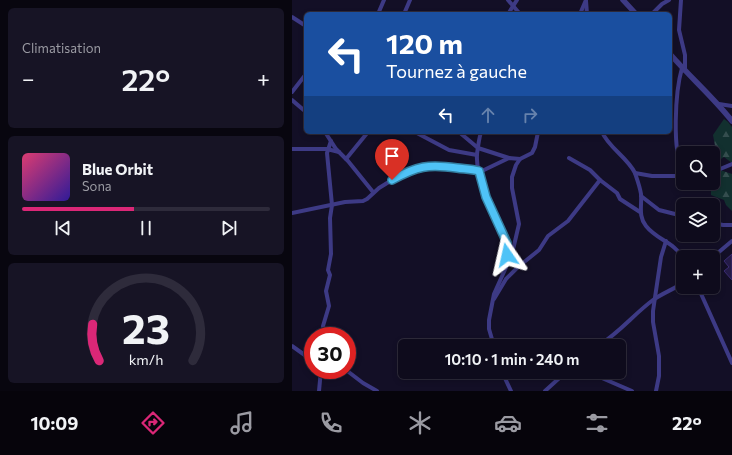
<!DOCTYPE html>
<html lang="fr">
<meta charset="utf-8">
<style>
body{margin:0;font-family:Commissioner,sans-serif;background:#171425;color:#f1f3f6;height:100vh;display:flex;flex-direction:column;font-size:15px;white-space:nowrap}
*{box-sizing:border-box;margin:0}
p{font-size:13px;color:#9b9ba3}
.icon{flex:none;width:22px;height:22px;fill:none;stroke:currentColor;stroke-width:2;stroke-linecap:round;stroke-linejoin:round}
.map{position:relative;flex:1;overflow:hidden}
.details{display:flex;flex-direction:column;gap:8px;padding:8px;background:#08060f;width:292px}
.details>*{flex:none}
.banner{position:absolute;left:12px;top:12px;width:368px;height:122px;border-radius:6px;box-shadow:0 2px 6px #0003,0 0 0 1px #2e2b3b;background:#1a4fa0;color:#fff;overflow:hidden}
.buttons{position:absolute;left:384px;top:146px;display:grid;gap:8px}
.buttons a{display:grid;place-items:center;width:44px;height:44px;border-radius:6px;background:#0e0b1c;box-shadow:0 2px 6px #0003,0 0 0 1px #2e2b3b;font-size:20px}
.speed{position:absolute;left:12px;top:327px;display:flex;gap:8px;font-size:20px;font-weight:700;text-align:center}
.speed>*{display:grid;place-content:center;width:52px;height:52px;border-radius:50%;background:#0e0b1c;box-shadow:0 2px 6px #0003,0 0 0 1px #2e2b3b;line-height:1}
.speed .limit{border:6px solid #d22;background:#fff;color:#111}
.pin{position:absolute;display:grid;place-items:center;width:34px;height:34px;color:#fff;margin:-41px -17px;border-radius:50% 50% 50% 0;rotate:-45deg;box-shadow:0 0 4px #0007}
.pin .icon{rotate:45deg}
.me{position:absolute;width:44px;margin:-22px;rotate:349deg;stroke-linejoin:round;filter:drop-shadow(0 0 3px #0008)}
.turn{display:flex;align-items:center;gap:14px;height:84px;padding:0 16px;font-size:18px}
.turn .icon{width:52px;height:52px;stroke-width:2.5}
.turn b{display:block;font-size:28px;line-height:34px}
.lanes{display:flex;align-items:center;height:38px;padding:0 16px;background:#0003;justify-content:center;gap:20px;direction:ltr}
.lanes .off{opacity:.35}
.big{font-size:30px;font-weight:600;line-height:1.1}
.details .card{flex:1;display:flex;flex-direction:column;justify-content:center;gap:6px;min-width:0;padding:0 14px;border-radius:6px;background:#171425}
.details .dial{align-items:center;gap:0}
.dial svg{height:104px;overflow:visible;fill:none;stroke:#2e2b3b;stroke-width:7;stroke-linecap:round;text-anchor:middle}
.dial text{fill:#f1f3f6;stroke:none}
.song{display:flex;align-items:center;gap:12px}
.cover{width:48px;height:48px;border-radius:6px;background:linear-gradient(135deg,hsl(340 70% 55%),hsl(250 70% 35%))}
.played{height:4px;border-radius:2px;background:linear-gradient(90deg,#db2777 45%,#2e2b3b 45%)}
.keys{display:flex;justify-content:space-around;direction:ltr}
.heat{display:flex;justify-content:space-between;align-items:center;font-size:22px;direction:ltr}
.trip{position:absolute;left:106px;top:339px;width:228px;height:40px;border-radius:6px;background:#0e0b1c;box-shadow:0 2px 6px #0003,0 0 0 1px #2e2b3b;font-weight:600;line-height:40px;text-align:center}
.dock{display:flex;height:64px;justify-content:space-around;align-items:center;background:#06040b;color:#9b9ba3}
.dock .icon{width:28px;height:28px}
.dock .active{color:#db2777}
.dock b{font-size:18px;color:#f1f3f6}
main{display:flex;flex:1;min-height:0}
.map>svg:first-child{display:block}
.forest{fill:url(#forest-firs)}
.building{fill:#241b47;stroke:#3b2d73}
.lines{fill:none;stroke-linecap:round;stroke-linejoin:round}
.minor{stroke:#3d3a85;stroke-width:4}
.tertiary{stroke:#3d3a85;stroke-width:5.5}
.route-casing{stroke:#337fa1;stroke-width:10}
.route{stroke:#4fc3f7;stroke-width:7}
</style>
<main>
<section class="details">
<div class="card"><p>Climatisation</p>
<div class="heat"><a>−</a><b class="big">22°</b><a>+</a></div>
</div>
<div class="card">
<div class="song"><i class="cover"></i><div><b>Blue Orbit</b><p>Sona</p></div></div>
<div class="played"></div>
<div class="keys"><svg class="icon" aria-label="previous" viewBox="0 0 24 24"><path d="M18 5L8 12l10 7zM5 5v14"/></svg><svg class="icon" aria-label="pause" viewBox="0 0 24 24"><path d="M8 5v14M16 5v14"/></svg><svg class="icon" aria-label="next" viewBox="0 0 24 24"><path d="M6 5l10 7-10 7zM19 5v14"/></svg></div>
</div>
<div class="card dial"><svg viewBox="0 0 100 80">
<path d="M14 69A42 42 0 1 1 86 69"/>
<path d="M14 69A42 42 0 0 1 9 41" stroke="#db2777"/>
<text x="50" y="56" font-size="32" font-weight="700">23</text>
<text x="50" y="72" font-size="11">km/h</text>
</svg></div>
</section>
<div class="map">
<svg width="440" height="391" viewBox="0 0 440 391">
<defs>
<pattern id="forest-firs" width="22" height="20" patternUnits="userSpaceOnUse"><rect width="22" height="20" fill="#12302f"/><path d="M5 1l3.5 6h-7zM16 11l3.5 6h-7z" fill="#344d4e"/></pattern>
</defs>
<rect width="100%" height="100%" fill="#130f26"/>
<g class="forest">
<path d="M432 119 436 122 440 127V163L432 157 429 159 425 156 421 135Z"/>
<path d="M428 170 440 174V211L434 205 432 200 419 195C419 185 419 177 428 170Z"/>
</g>
<path class="building" d="M440 254V280L432 271 437 267 432 261Z"/>
<g class="lines">
<g class="minor">
<path d="M216 0 228 14"/>
<path d="M389 0 387 30 393 55V71"/>
<path d="M294 1 295 14"/>
<path d="M86 14 92 0"/>
<path d="M112 14 118 0"/>
<path d="M216 14 225 0"/>
<path d="M288 14 294 0"/>
<path d="M360 14 370 4 377 0"/>
<path d="M0 17 14 26"/>
<path d="M390 68C383 92 380 150 391 173"/>
<path d="M0 92 14 74"/>
<path d="M0 100 14 112"/>
<path d="M427 104 440 106"/>
<path d="M33 132 44 149 56 161 81 192"/>
<path d="M123 132 157 150 185 155"/>
<path d="M167 132 186 148 217 158"/>
<path d="M189 132C187 139 186 146 185 154 184 167 189 183 193 196 201 220 220 236 213 263"/>
<path d="M310 132C317 148 335 157 343 173 345 179 348 187 349 194 350 206 346 216 354 226 365 240 382 242 391 258"/>
<path d="M0 149H35L47 152"/>
<path d="M54 159 76 132"/>
<path d="M421 172 440 164"/>
<path d="M343 173 360 176H391"/>
<path d="M308 180 325 193 328 199 348 212"/>
<path d="M349 196 367 210 391 216"/>
<path d="M0 213 53 202 71 201 75 199 87 188 100 180 114 172 128 168 141 165 192 170 217 158 228 159"/>
<path d="M421 223 431 225H440"/>
<path d="M421 257 440 241"/>
<path d="M406 287 440 363"/>
<path d="M202 299 214 279 226 267 247 250 256 236 276 221 308 180 298 170 277 158"/>
<path d="M33 336 31 326 37 306 34 291 38 275 36 270 39 254 38 218 40 205 35 153 39 141"/>
<path d="M0 346 14 356 21 366"/>
<path d="M202 346 197 329V320L202 294 220 254 227 224 220 188V177L224 165 228 159 240 153 243 147 246 132"/>
<path d="M306 346C327 333 342 314 361 300 369 294 382 289 391 283"/>
<path d="M54 370 71 383 85 391"/>
<path d="M210 372 219 391"/>
<path d="M296 372 340 391"/>
<path d="M27 391 29 370"/>
<path d="M253 391 274 372"/>
<path d="M364 391 367 376V356L361 322V311L369 257 374 241"/>
</g>
<g class="tertiary">
<path d="M331 0 344 14"/>
<path d="M378 54C398 77 421 97 440 121"/>
</g>
</g>
<g class="lines">
<defs>
<path id="route" d="M100 180C125 166 136 164 165 168 172 169 179 169 187 171L194 197 215 243V255"/>
</defs>
<use href="#route" class="route-casing"/>
<use href="#route" class="route"/>
</g>
</svg>
<div class="buttons">
<a><svg class="icon" aria-label="search" viewBox="0 0 24 24"><circle cx="10" cy="10" r="6"/><path d="M15 15l6 6"/></svg></a>
<a><svg class="icon" aria-label="layers" viewBox="0 0 24 24"><path d="M12 4l9 5-9 5-9-5zM3 14l9 5 9-5"/></svg></a>
<a>+</a>
</div>
<div class="speed"><div class="limit">30</div></div>
<div class="pin" style="left:100px;top:180px;background:#d93025"><svg class="icon" aria-label="arrive" viewBox="0 0 24 24"><path d="M6 21V4h12l-3 4 3 4H6"/></svg></div>
<svg class="me" style="left:215px;top:255px" viewBox="-20 -20 40 40"><path d="M0-17L14 15 0 8-14 15z" fill="#4fc3f7" stroke="#fff" stroke-width="4"/></svg>
<div class="trip">10:10 · 1 min · 240 m</div>
<div class="banner">
<div class="turn"><svg class="icon" aria-label="left" viewBox="0 0 24 24"><path d="M17 20v-9H6M10 6l-5 5 5 5"/></svg><div><b>120 m</b>Tournez à gauche</div></div>
<div class="lanes"><svg class="icon" aria-label="left" viewBox="0 0 24 24"><path d="M17 20v-9H6M10 6l-5 5 5 5"/></svg><svg class="icon off" aria-label="ahead" viewBox="0 0 24 24"><path d="M12 20V5M6 11l6-6 6 6"/></svg><svg class="icon off" aria-label="right" viewBox="0 0 24 24"><path d="M7 20v-9h11M14 6l5 5-5 5"/></svg></div>
</div>
</div>
</main>
<nav class="dock">
<b>10:09</b>
<svg class="icon active" aria-label="directions" viewBox="0 0 24 24"><path d="M12 3l9 9-9 9-9-9zM9 14v-3h6M13 9l2 2-2 2"/></svg>
<svg class="icon" aria-label="music" viewBox="0 0 24 24"><path d="M9 18V5l10-2v13"/><circle cx="6" cy="18" r="3"/><circle cx="16" cy="16" r="3"/></svg>
<svg class="icon" aria-label="phone" viewBox="0 0 24 24"><path d="M5 4h4l2 5-3 2q2 4 5 5l2-3 5 2v4C11 20 4 13 5 4z"/></svg>
<svg class="icon" aria-label="climate" viewBox="0 0 24 24"><path d="M12 3v18M4 7l16 10M4 17L20 7"/></svg>
<svg class="icon" aria-label="car" viewBox="0 0 24 24"><path d="M5 17H2v-5l4-1 3-4h7l3 4 3 1v5h-3M9 17h6M6 11h13"/><circle cx="7" cy="17" r="2"/><circle cx="17" cy="17" r="2"/></svg>
<svg class="icon" aria-label="filters" viewBox="0 0 24 24"><path d="M4 7h16M4 17h16"/><circle cx="9" cy="7" r="2"/><circle cx="15" cy="17" r="2"/></svg>
<b>22°</b>
</nav>
